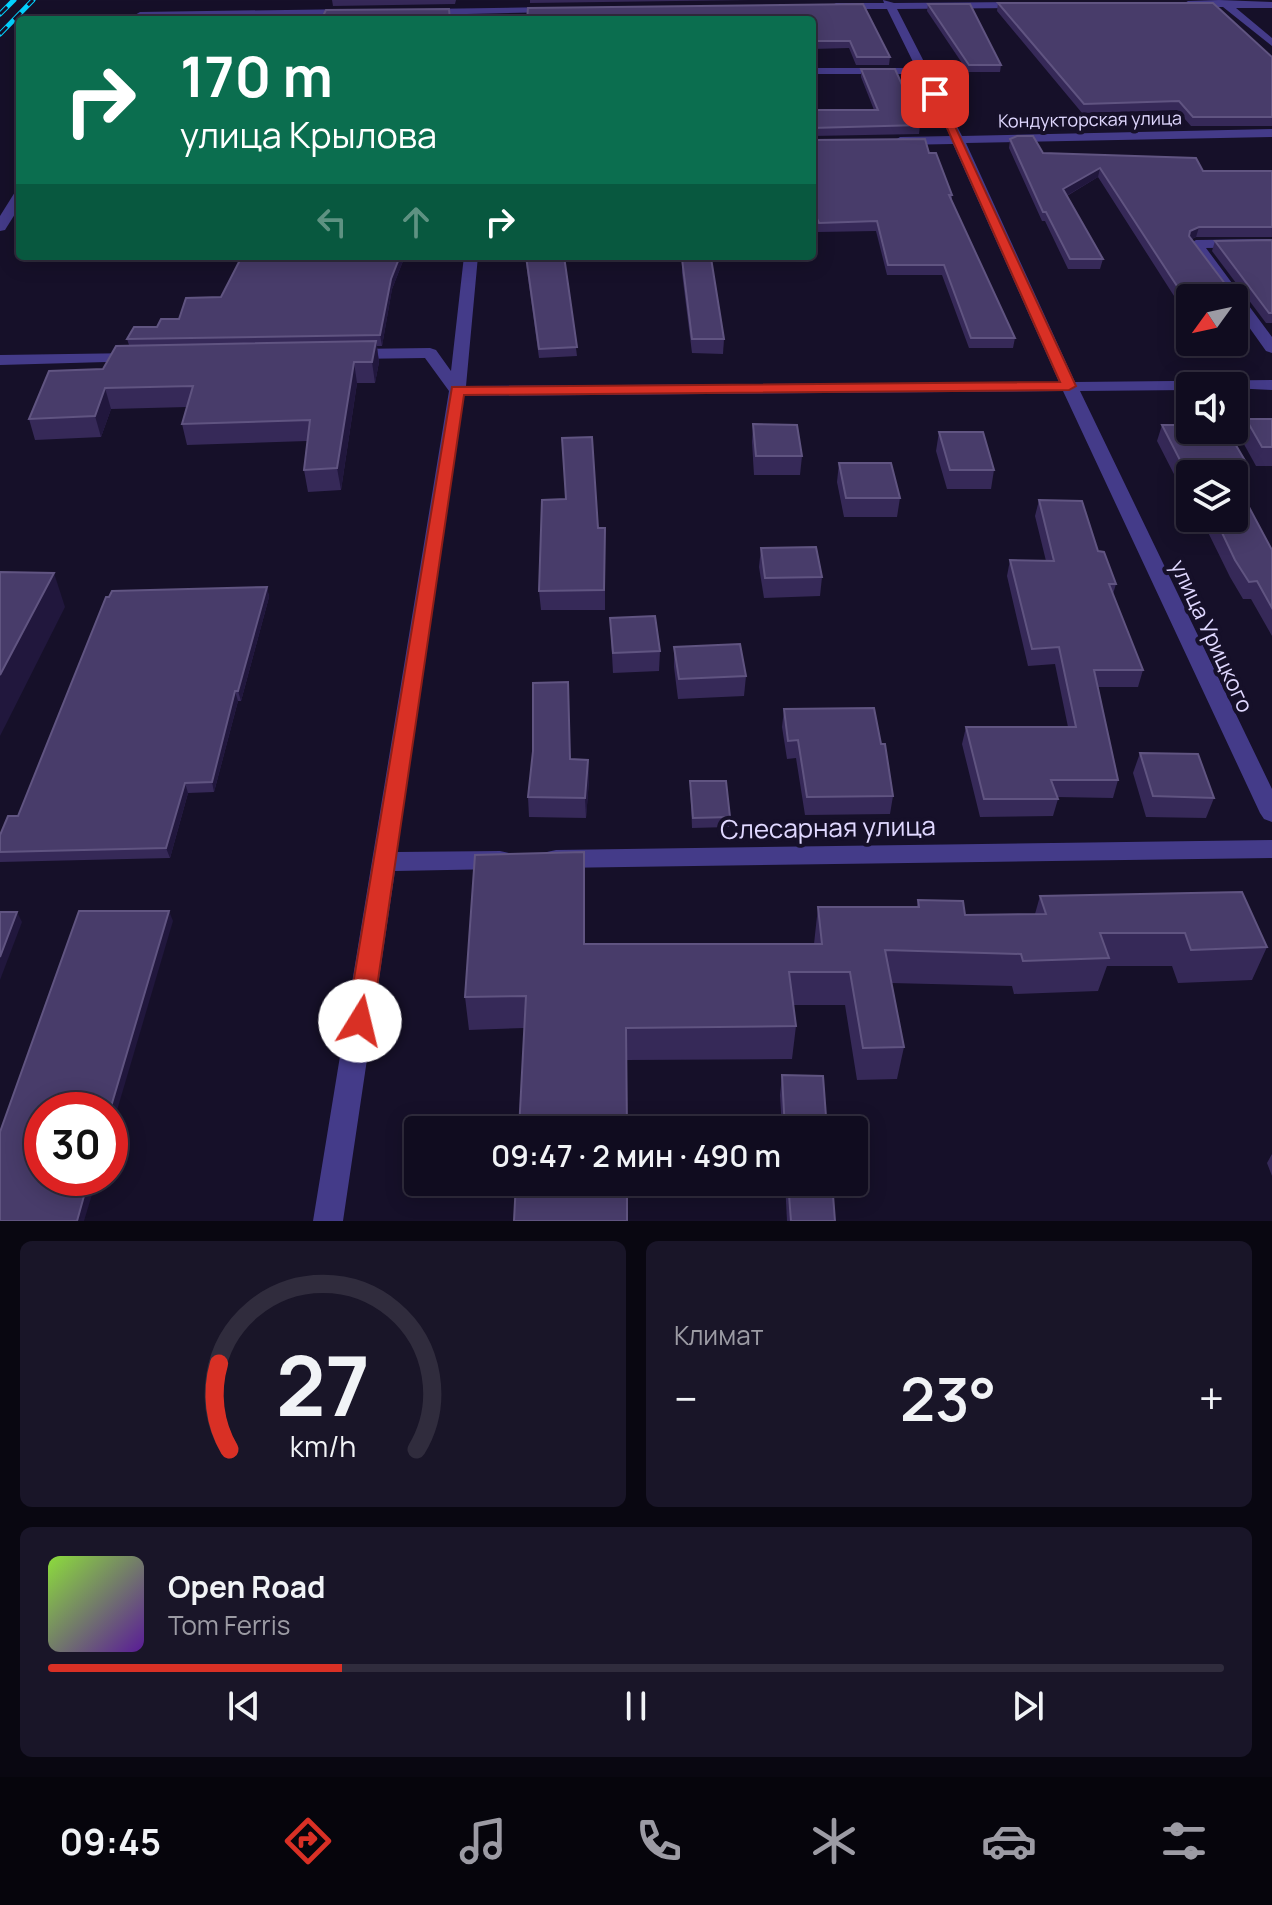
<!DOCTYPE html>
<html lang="ru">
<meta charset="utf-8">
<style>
body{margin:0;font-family:Manrope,sans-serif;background:#191528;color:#f1f3f6;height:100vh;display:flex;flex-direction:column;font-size:30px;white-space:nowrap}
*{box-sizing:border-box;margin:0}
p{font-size:26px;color:#9c9ba4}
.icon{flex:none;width:44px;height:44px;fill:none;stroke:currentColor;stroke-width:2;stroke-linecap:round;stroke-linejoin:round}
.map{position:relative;height:1221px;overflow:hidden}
.details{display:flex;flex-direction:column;gap:20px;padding:20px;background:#090711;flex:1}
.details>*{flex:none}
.hud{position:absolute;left:16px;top:16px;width:800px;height:244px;border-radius:8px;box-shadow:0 4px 20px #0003,0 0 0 2px #302c3d;background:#0b6e4f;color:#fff;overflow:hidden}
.needle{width:52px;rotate:237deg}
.controls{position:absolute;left:1176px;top:284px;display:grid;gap:16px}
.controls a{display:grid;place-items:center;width:72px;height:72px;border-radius:8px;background:#100c1f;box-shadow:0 4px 20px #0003,0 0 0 2px #302c3d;font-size:40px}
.speed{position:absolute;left:24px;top:1092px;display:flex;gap:16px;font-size:40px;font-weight:700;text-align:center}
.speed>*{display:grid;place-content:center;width:104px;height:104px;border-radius:50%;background:#100c1f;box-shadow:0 4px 20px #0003,0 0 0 2px #302c3d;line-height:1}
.speed .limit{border:12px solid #d22;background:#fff;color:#111}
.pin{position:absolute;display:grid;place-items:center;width:68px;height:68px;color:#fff;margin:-34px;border-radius:16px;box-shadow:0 4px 12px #0006}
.me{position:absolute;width:88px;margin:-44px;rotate:9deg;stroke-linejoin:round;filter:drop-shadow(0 0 6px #0008)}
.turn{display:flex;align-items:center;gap:28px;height:168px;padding:0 32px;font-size:36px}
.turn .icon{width:104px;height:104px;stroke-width:2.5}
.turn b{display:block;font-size:56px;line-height:68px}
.lanes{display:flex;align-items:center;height:76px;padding:0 32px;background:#0003;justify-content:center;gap:40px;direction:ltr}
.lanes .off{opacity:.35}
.big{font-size:60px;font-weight:600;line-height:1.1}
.details .card{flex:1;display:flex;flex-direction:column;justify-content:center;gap:12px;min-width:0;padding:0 28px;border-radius:12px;background:#191528}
.details .dial{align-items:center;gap:0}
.dial svg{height:208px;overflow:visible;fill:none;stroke:#302c3d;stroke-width:7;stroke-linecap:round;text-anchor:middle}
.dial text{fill:#f1f3f6;stroke:none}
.song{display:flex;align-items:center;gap:24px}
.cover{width:96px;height:96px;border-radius:12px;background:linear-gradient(135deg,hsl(90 70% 55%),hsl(270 70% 35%))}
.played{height:8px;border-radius:4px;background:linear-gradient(90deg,#d93025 25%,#302c3d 25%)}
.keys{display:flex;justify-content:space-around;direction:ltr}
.heat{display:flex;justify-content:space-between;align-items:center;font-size:44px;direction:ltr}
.details .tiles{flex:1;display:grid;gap:20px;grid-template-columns:1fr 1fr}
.card:last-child{grid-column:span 2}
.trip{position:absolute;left:404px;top:1116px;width:464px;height:80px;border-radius:8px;background:#100c1f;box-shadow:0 4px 20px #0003,0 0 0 2px #302c3d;font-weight:600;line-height:80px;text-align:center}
.tabs{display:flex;height:128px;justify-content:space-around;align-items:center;background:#06050c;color:#9c9ba4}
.tabs .icon{width:56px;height:56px}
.tabs .on{color:#d93025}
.tabs b{font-size:36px;color:#f1f3f6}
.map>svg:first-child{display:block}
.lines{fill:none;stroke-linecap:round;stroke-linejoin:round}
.minor{fill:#443b89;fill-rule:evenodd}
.rail-casing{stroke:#04d2ff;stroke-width:5}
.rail{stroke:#161029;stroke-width:3;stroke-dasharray:10;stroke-linecap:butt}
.wall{fill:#362958}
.shaded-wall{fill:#21173d}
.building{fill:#483c6a;stroke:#605481;stroke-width:2}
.route{fill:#d93025;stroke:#8d1f18;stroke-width:2}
.labels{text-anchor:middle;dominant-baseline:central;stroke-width:8;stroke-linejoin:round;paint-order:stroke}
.far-street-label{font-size:18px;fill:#e0d8ff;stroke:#161029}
.street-label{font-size:22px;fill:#e0d8ff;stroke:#161029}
.near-street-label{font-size:26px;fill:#e0d8ff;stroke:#161029}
</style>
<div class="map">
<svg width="1272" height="1221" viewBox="0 0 1272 1221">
<rect width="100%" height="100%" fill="#161029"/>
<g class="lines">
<g class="minor">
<path d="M883 0 894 3 1024 2 1029 5 1024 8 897 9 962 136 1272 129V137L966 143 1075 382 1272 380V390L1190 386V390L1080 391 1272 789V822L1264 819 1260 813 1063 391 464 396 397 852 500 851 509 853 512 860 509 867 500 869 395 871 343 1221H313L449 391 425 358 352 359 344 354 352 349 430 348 436 350 451 371 464 256H478L466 386 1059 382 953 144 900 145 894 141 900 137 950 136 920 74H812V68H916L887 9H836L831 6 836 3H884Z"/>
<path d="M1219 0 1272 2V8H1236L1272 38V46L1223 7H1188L1183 4 1188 1Z"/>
<path d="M552 7 556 8V12L424 15 419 12 424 9Z"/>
<path d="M352 9 357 12 356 14 140 18 135 15 140 12Z"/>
<path d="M20 191V206L5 230 0 231V216L15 192Z"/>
<path d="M1272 239V247L1206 248 1272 337V353L1266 351 1234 306V298H1228L1189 244 1196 240Z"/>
<path d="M136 353 142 355V361L0 365V355Z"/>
<path d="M1272 840V858L556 868 547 866 544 859 547 852 556 850Z"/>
</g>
<defs>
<g id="rail">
<path d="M0 14 14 0"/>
<path d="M0 34 33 0"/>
</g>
</defs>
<use href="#rail" class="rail-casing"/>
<use href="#rail" class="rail"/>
</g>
<g class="wall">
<path d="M332 0H456L455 4 333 6Z"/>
<path d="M530 0H750L530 3Z"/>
<path d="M998 3 1272 57V126H1191L1177 110 1082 113 997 11Z"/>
<path d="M863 4 890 57 889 65H856L849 48 812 49V20Z"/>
<path d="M928 4 1001 65 1000 72H968L927 11Z"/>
<path d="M861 69 920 125 919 134 812 136V110H874L861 77Z"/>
<path d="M1010 139 1043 153 1203 171H1272V237H1196L1192 239 1247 314 1243 324 1238 325 1245 336 1242 346 1206 347 1204 342H1234V298H1190V321L1098 177 1067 196 1103 259 1100 269H1068L1045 221H1042L1009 148Z"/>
<path d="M812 140 929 153 952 195V201L1015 338 1013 348H969L942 275H887L876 231 818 232 812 219Z"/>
<path d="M1272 240V323H1266L1212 251 1215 241Z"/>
<path d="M242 256H405L392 289 382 346H377L379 362 375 383H357L341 490 308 492 304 470 307 441 187 445 182 424 187 407 111 409 101 437 35 440 29 419 103 369 129 345 127 339 179 319 221 297Z"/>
<path d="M525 256H564L577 356 539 358Z"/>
<path d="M682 259 724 339 723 354 692 353 682 273Z"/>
<path d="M1246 419H1272V466H1256L1240 437Z"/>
<path d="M753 424 802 456 800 475H754L752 442Z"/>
<path d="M1162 425 1247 464 1241 481 1235 480 1272 550V636L1251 599H1243L1230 577 1201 518H1234V474H1190V495L1183 480H1177L1157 441Z"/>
<path d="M939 432 994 470 991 489H947L936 451Z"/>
<path d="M839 463 900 498 897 517H844L837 482Z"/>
<path d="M1039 500 1098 551 1116 584 1113 594 1143 670 1138 687H1097L1118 780 1113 798 1057 797 1058 799 1053 816 980 817 962 744 966 727H1068L1055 664 1028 666 1007 576 1010 560 1046 561 1035 516Z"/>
<path d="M598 528H605V610H541L539 591Z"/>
<path d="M761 548 822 577 820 596 764 598 759 567Z"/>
<path d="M267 587 269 597 241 701H238L214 792 188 793 170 858 0 862V835L18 816Z"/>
<path d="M610 618 660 651 659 671 613 673Z"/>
<path d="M674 647 746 676 744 696 678 699 674 667Z"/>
<path d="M784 709 893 796 890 814 805 815 796 758 787 759 782 727Z"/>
<path d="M1140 753 1214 798 1206 818 1146 817 1133 773Z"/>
<path d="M570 759 588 760 589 780 586 818 529 817 528 797Z"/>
<path d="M690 781 730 817 729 827 692 828Z"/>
<path d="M585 885V944H814L818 907H917L918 900 965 915 1035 914 1040 896 1267 947 1252 980 1178 983 1172 966H1107L1098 991 1014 994 1012 986 891 983 904 1047 897 1079 857 1080 845 1005H793L796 1026 792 1059 626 1060 524 1028 469 1030 465 997Z"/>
<path d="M782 1075 827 1130H782L780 1095Z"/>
<path d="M1272 1154V1176L1267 1163Z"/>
<path d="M785 1182H832L835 1221H787Z"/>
</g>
<g class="shaded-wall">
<path d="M1100 168 1098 177 1061 199 1063 189Z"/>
<path d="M1199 227 1196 237 1188 241 1190 231Z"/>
<path d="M400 256H405L392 289 382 346 380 335 391 279Z"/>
<path d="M376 341 379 362 375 383 372 362Z"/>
<path d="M354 362 357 383 341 490 337 468Z"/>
<path d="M105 388 111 409 101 437 95 416Z"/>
<path d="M54 573 65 607 0 736V675Z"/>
<path d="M267 587 269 597 241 701 238 691Z"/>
<path d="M235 691 238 701 214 792 212 782Z"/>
<path d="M588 760 589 780 586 818 585 798Z"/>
<path d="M185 783 188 793 170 858 166 848Z"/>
<path d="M584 852 585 885V977L584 944Z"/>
<path d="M169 911 173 921 110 1134V1110Z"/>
<path d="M17 912 22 922 0 980V957Z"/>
<path d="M89 1178H97L84 1221H77Z"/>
</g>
<g class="building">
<path d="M998 3H1213L1272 57V117H1193L1179 101 1084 104Z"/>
<path d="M863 4 890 57H857L850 41H812V20H527L528 8Z"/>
<path d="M928 4H970L1001 65H969Z"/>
<path d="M449 9 450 20H304L305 18H322L326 10Z"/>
<path d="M182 15H220L218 20H177Z"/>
<path d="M861 69H895L920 125 812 128V110H878Z"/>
<path d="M1017 136H1033L1043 153 1196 158 1203 171H1272V227H1199L1190 231 1189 236 1229 289 1234 291 1235 297 1247 314 1234 315V298H1190V306L1100 168 1063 189 1103 259H1070L1046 212H1043L1010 139Z"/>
<path d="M925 139 929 153H936L952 195H949L1015 338H971L944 265H888L877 221 819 223 812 208V140Z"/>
<path d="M1272 240V313H1269L1215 241Z"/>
<path d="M242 256H400L391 279 380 335 127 339 134 327H157L161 319H179L186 298 221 297Z"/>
<path d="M526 256H564L577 347 539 349Z"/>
<path d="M711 258 724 339H692L682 259Z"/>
<path d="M1234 319 1245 336H1234Z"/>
<path d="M376 341 372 362H354L337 468 304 470 310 420 182 424 193 386 105 388 95 416 29 419 49 371 103 369 116 346Z"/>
<path d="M1246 419H1272V447H1262Z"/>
<path d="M753 424 797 425 802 456H756Z"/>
<path d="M1162 425H1190V430H1227L1247 464H1226L1231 474H1192L1187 464H1182Z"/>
<path d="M939 432H983L994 470H950Z"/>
<path d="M592 437 598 528H605L604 590 539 591 542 500 566 499 562 438Z"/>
<path d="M839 463H891L900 498H846Z"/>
<path d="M1234 479 1272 550V608L1257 581 1249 582 1235 560 1215 518H1234Z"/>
<path d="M1039 500 1082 501 1098 551 1104 552 1116 584H1109L1143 670H1094L1118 780H1051L1058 799H984L966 727H1076L1059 647 1032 649 1010 560 1054 561Z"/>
<path d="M816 547 822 577 765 578 761 548Z"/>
<path d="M0 572 54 573 0 675Z"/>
<path d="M267 587 238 691H235L212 782 185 783 166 848 0 852V835L8 816H18L106 597H109L112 591Z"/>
<path d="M655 616 660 651 613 653 610 618Z"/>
<path d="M740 644 746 676 679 679 674 647Z"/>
<path d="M568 682 570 759 588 760 585 798 528 797 533 751V683Z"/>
<path d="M874 708 881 744H885L893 796 807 797 798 740 788 741 784 709Z"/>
<path d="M1140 753 1198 754 1214 798 1153 796Z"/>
<path d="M690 781H726L730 817 693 818Z"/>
<path d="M584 852V944H822L818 907H919L918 900 963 901 965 915 1046 914 1040 896 1242 892 1267 947 1191 950 1185 933H1100L1109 958 1023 961 1021 954 885 950 904 1047 863 1048 850 972H789L796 1026 626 1028 627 1130H519L526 996 465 997 475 855Z"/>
<path d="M79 911H169L110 1110H42V1178H89L77 1221H0V1132Z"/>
<path d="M0 912H17L0 957Z"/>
<path d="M782 1075 823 1076 827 1130H785Z"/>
<path d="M516 1182H627V1221H514Z"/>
<path d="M788 1182H832L835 1221H791Z"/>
</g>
<path class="route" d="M931 92 940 94 1076 386 1069 390 464 395 372 1021 368 1028 360 1031 351 1028 347 1021 452 387 1060 382Z"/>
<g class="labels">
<g class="far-street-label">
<text transform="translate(1090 119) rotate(-1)">Кондукторская улица</text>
</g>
<g class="street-label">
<text transform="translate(1212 636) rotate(65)">улица Урицкого</text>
</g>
<g class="near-street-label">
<text transform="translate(828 827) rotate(-1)">Слесарная улица</text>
</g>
</g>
</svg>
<div class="controls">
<a><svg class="needle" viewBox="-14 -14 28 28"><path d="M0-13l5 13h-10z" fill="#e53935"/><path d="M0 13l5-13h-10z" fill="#9c9ba4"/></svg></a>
<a><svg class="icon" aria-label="sound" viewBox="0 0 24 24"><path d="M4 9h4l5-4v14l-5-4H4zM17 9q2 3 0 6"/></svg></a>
<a><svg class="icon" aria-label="layers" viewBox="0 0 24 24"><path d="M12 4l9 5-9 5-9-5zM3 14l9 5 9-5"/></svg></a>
</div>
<div class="speed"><div class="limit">30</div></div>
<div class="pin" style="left:935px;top:94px;background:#d93025"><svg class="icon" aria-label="arrive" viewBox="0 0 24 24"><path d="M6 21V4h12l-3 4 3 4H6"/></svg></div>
<svg class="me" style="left:360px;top:1021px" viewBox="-20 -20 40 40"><circle r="19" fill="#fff"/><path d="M0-13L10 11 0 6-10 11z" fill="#d93025"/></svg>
<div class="trip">09:47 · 2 мин · 490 m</div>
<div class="hud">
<div class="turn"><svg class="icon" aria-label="right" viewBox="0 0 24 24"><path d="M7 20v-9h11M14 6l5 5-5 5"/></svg><div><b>170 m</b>улица Крылова</div></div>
<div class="lanes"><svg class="icon off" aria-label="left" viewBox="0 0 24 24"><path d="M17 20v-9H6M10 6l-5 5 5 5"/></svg><svg class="icon off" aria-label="ahead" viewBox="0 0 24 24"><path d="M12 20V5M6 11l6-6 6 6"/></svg><svg class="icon" aria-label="right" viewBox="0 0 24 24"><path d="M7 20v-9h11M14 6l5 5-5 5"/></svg></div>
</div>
</div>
<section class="details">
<div class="tiles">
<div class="card dial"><svg viewBox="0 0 100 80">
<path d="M14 69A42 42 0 1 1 86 69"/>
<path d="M14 69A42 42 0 0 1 10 36" stroke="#d93025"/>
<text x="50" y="56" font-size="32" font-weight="700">27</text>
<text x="50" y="72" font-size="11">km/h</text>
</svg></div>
<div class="card"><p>Климат</p>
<div class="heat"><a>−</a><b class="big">23°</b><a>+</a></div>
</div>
<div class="card">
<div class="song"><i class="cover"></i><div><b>Open Road</b><p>Tom Ferris</p></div></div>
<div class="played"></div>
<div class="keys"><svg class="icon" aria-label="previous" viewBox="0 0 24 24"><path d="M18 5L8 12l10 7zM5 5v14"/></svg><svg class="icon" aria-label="pause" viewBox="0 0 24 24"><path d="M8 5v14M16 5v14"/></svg><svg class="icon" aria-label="next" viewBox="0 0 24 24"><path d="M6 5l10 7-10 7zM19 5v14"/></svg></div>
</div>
</div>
</section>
<nav class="tabs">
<b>09:45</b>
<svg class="icon on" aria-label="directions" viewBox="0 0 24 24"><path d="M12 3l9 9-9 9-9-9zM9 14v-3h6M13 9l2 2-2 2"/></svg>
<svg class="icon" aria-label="music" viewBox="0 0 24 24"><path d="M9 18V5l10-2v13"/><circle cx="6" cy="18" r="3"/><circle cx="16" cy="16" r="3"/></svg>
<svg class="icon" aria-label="phone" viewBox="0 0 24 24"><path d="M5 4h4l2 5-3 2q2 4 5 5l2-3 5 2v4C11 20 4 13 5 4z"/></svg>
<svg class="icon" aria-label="climate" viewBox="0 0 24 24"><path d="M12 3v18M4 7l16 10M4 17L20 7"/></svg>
<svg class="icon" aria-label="car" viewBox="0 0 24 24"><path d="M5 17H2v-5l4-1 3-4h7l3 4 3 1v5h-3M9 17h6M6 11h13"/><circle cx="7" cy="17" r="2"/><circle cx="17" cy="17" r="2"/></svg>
<svg class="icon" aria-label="filters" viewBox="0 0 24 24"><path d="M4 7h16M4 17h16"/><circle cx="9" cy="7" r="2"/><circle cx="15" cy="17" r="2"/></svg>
</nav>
